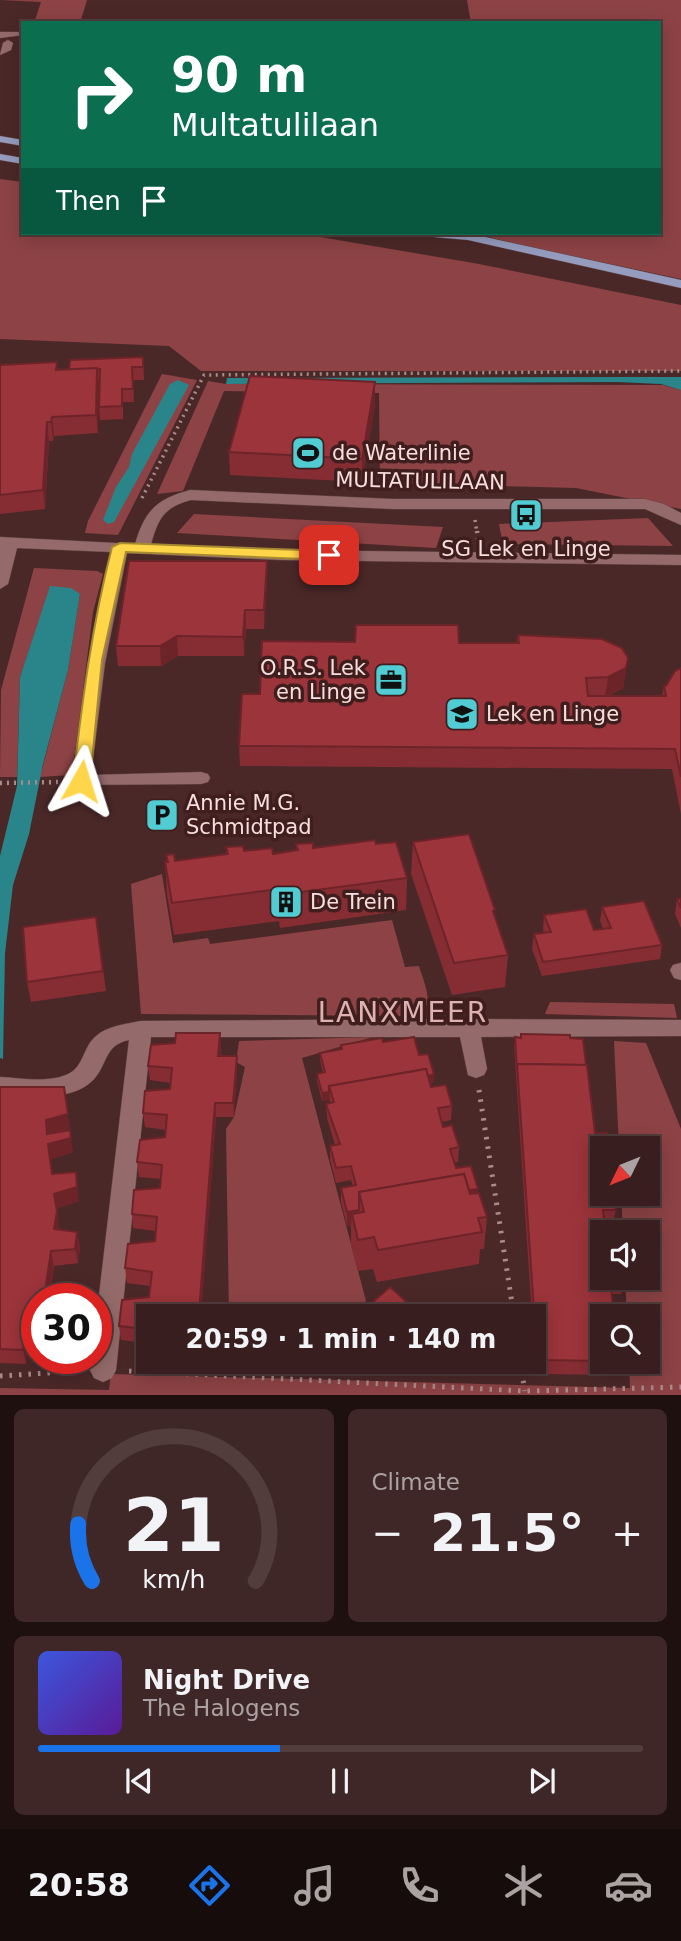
<!DOCTYPE html>
<meta charset="utf-8">
<style>
body{margin:0;font-family:"DejaVu Sans",sans-serif;background:#3f2727;color:#f1f3f6;height:100vh;display:flex;flex-direction:column;font-size:26px;white-space:nowrap}
*{box-sizing:border-box;margin:0}
p{font-size:23px;color:#aba2a4}
.icon{flex:none;width:38px;height:38px;fill:none;stroke:currentColor;stroke-width:2;stroke-linecap:round;stroke-linejoin:round}
.map{position:relative;height:1395px;overflow:hidden}
.drawer{display:flex;flex-direction:column;gap:14px;padding:14px;background:#1f1010;flex:1}
.drawer>*{flex:none}
.banner{position:absolute;left:21px;top:21px;width:640px;height:214px;border-radius:0px;box-shadow:0 4px 18px #0003,0 0 0 2px #523c3c;background:#0b6e4f;color:#fff;overflow:hidden}
.needle{width:46px;rotate:227deg}
.fabs{position:absolute;left:590px;top:1136px;display:grid;gap:14px}
.fabs a{display:grid;place-items:center;width:70px;height:70px;border-radius:0px;background:#381e1e;box-shadow:0 4px 18px #0003,0 0 0 2px #523c3c;font-size:35px}
.speed{position:absolute;left:21px;top:1283px;display:flex;gap:14px;font-size:35px;font-weight:700;text-align:center}
.speed>*{display:grid;place-content:center;width:91px;height:91px;border-radius:50%;background:#381e1e;box-shadow:0 4px 18px #0003,0 0 0 2px #523c3c;line-height:1}
.speed .limit{border:10px solid #d22;background:#fff;color:#111}
.pin{position:absolute;display:grid;place-items:center;width:60px;height:60px;color:#fff;margin:-30px;border-radius:14px;box-shadow:0 4px 10px #0006}
.me{position:absolute;width:77px;margin:-38px;rotate:6deg;stroke-linejoin:round;filter:drop-shadow(0 0 5px #0008)}
.turn{display:flex;align-items:center;gap:24px;height:147px;padding:0 35px;font-size:32px}
.turn .icon{width:91px;height:91px;stroke-width:2.5}
.turn b{display:block;font-size:49px;line-height:60px}
.then{display:flex;align-items:center;height:66px;padding:0 35px;background:#0003;gap:14px;font-size:26px}
.big{font-size:52px;font-weight:800;line-height:1.1}
.drawer .card{flex:1;display:flex;flex-direction:column;justify-content:center;gap:10px;min-width:0;padding:0 24px;border-radius:10px;background:#3f2727}
.drawer .dial{align-items:center;gap:0}
.dial svg{height:182px;overflow:visible;fill:none;stroke:#523c3c;stroke-width:7;stroke-linecap:round;text-anchor:middle}
.dial text{fill:#f1f3f6;stroke:none}
.song{display:flex;align-items:center;gap:21px}
.cover{width:84px;height:84px;border-radius:10px;background:linear-gradient(135deg,hsl(230 70% 55%),hsl(270 70% 35%))}
.played{height:7px;border-radius:4px;background:linear-gradient(90deg,#1a73e8 40%,#523c3c 40%)}
.keys{display:flex;justify-content:space-around;direction:ltr}
.heat{display:flex;justify-content:space-between;align-items:center;font-size:38px;direction:ltr}
.drawer .tiles{flex:1;display:grid;gap:14px;grid-template-columns:1fr 1fr}
.card:last-child{grid-column:span 2}
.trip{position:absolute;left:136px;top:1304px;width:410px;height:70px;border-radius:0px;background:#381e1e;box-shadow:0 4px 18px #0003,0 0 0 2px #523c3c;font-weight:800;line-height:70px;text-align:center}
.tab-bar{display:flex;height:112px;justify-content:space-around;align-items:center;background:#160c0c;color:#aba2a4}
.tab-bar .icon{width:49px;height:49px}
.tab-bar .current{color:#1a73e8}
.tab-bar b{font-size:32px;color:#f1f3f6}
.map>svg:first-child{display:block}
.green{fill:#8d4345}
.water{fill:#2a858a}
.lines{fill:none;stroke-linecap:round;stroke-linejoin:round}
.minor-casing{stroke:#634546;stroke-width:1}
.major-casing{stroke:#634546;stroke-width:1}
.path-far2{stroke:#a88b8b;stroke-width:3.5;stroke-dasharray:2 4.5;stroke-linecap:butt}
.path-far1{stroke:#a88b8b;stroke-width:4.5;stroke-dasharray:2 5;stroke-linecap:butt}
.path{stroke:#a88b8b;stroke-width:5;stroke-dasharray:2.5 7;stroke-linecap:butt}
.minor{fill:#946b6a;fill-rule:evenodd}
.major{fill:#969cbe;fill-rule:evenodd}
.wall{fill:#862d33}
.shaded-wall{fill:#6d2429}
.building{fill:#9c343b;stroke:#6d2429;stroke-width:2}
.route{fill:#ffd54a;stroke:#a68a30;stroke-width:2}
.labels{text-anchor:middle;dominant-baseline:central;stroke-width:7;stroke-linejoin:round;paint-order:stroke}
.poi-label{font-size:21px;fill:#f7dfde;stroke:#401e1e;text-anchor:start}
.street-label{font-size:21px;fill:#f7dfde;stroke:#401e1e}
.near-neighbourhood-label{font-size:28px;letter-spacing:2px;fill:#deb2b0;stroke:#401e1e}
</style>
<div class="map">
<svg width="681" height="1395" viewBox="0 0 681 1395">
<rect width="100%" height="100%" fill="#4b2828"/>
<g class="green">
<path d="M0 0H87L80 23H34L41 2Z"/>
<path d="M467 0H681V279L515 244 475 233H660V23H471Z"/>
<path d="M0 179 23 182V233H297L479 264 681 305V371H201L169 346 0 339Z"/>
<path d="M162 374 197 380 118 535 85 533 88 521Z"/>
<path d="M208 381 226 384 663 385 681 390V509L576 488 380 483 379 393 224 391 183 491 157 494Z"/>
<path d="M194 514 443 527 436 548 177 533Z"/>
<path d="M648 518 673 546 503 544 499 524Z"/>
<path d="M34 568 97 571 103 574 93 612 75 753 71 775 40 777 68 670 80 594 50 587 20 677 17 777H0L1 690Z"/>
<path d="M162 874 173 943 208 938 210 944 392 920 405 967 419 966C425 987 440 1013 407 1016L141 1014 131 884Z"/>
<path d="M550 1002 674 1004 677 1018 545 1014Z"/>
<path d="M373 1037 302 1058 366 1301 342 1316H229L226 1129 234 1117 245 1067 236 1062 239 1041Z"/>
<path d="M614 1041 646 1043 681 1129V1395H0V1388L109 1390 111 1374 630 1388 629 1362H648V1316H627L625 1278H648V1232H623L621 1194H648V1148H619Z"/>
<path d="M230 1362H348L354 1370 230 1365Z"/>
</g>
<g class="water">
<path d="M638 377H681V390L661 384 617 382 226 384 227 378Z"/>
<path d="M178 380 189 385 114 522 108 524 103 520 116 487 129 467 132 454 170 384Z"/>
<path d="M50 586 71 588 80 594 68 670 43 764 29 834 13 885 5 953 3 1059 0 1058V856L17 786 20 677Z"/>
</g>
<g class="lines">
<defs>
<g id="minor">
<path d="M0 32H18L23 35 0 38Z"/>
<path d="M8 40 13 43 11 50 0 55 3 43Z"/>
<path d="M190 490 393 499H645L664 504 681 513V525L645 509H393L191 500C164 507 158 519 151 544L279 550 681 555V565L279 560 127 553 105 663 91 775 201 772 208 774 210 778 208 782 201 784 74 785 72 781 88 663 111 552 17 548 8 584 0 589V537L135 544C145 510 157 499 190 490Z"/>
<path d="M681 963V980L674 978 670 970 673 965Z"/>
<path d="M469 1019 681 1020V1036L481 1037 487 1069 484 1075 476 1078 468 1075 460 1037H151L116 1370 112 1378 103 1382 94 1378 90 1370 92 1358H96V1321L129 1040C105 1045 108 1062 95 1078 73 1103 29 1096 0 1095V1077C20 1078 46 1083 66 1075 84 1068 82 1049 95 1037 106 1026 126 1024 141 1021Z"/>
</g>
<g id="major">
<path d="M0 136 23 140V146L0 142Z"/>
<path d="M0 154 23 158V164L0 160Z"/>
<path d="M428 233H467L681 280V288L468 240 434 237Z"/>
</g>
</defs>
<use href="#minor" class="minor-casing"/>
<use href="#major" class="major-casing"/>
<g class="path-far2">
<path d="M142 498 204 375 681 371"/>
<path d="M475 520 477 533"/>
</g>
<g class="path-far1">
<path d="M477 531 478 539"/>
<path d="M0 783 59 782"/>
</g>
<g class="path">
<path d="M479 1090 514 1316"/>
<path d="M520 1362 525 1391"/>
<path d="M129 1371 525 1391 681 1387"/>
<path d="M0 1376 79 1371"/>
</g>
<use href="#minor" class="minor"/>
<use href="#major" class="major"/>
</g>
<g class="wall">
<path d="M143 357 144 380H133L134 402H123V419L100 420 99 407 100 382H98V433L54 436 53 441H49L45 509 0 514V365L58 370H69Z"/>
<path d="M375 382V405L362 482 230 475 229 452Z"/>
<path d="M267 581 264 629H246L244 656H178L161 666H118L116 646Z"/>
<path d="M518 635 628 658 623 688 608 696H662L664 686H666L681 668V814L672 769 240 766 239 746 260 694 355 642 517 643Z"/>
<path d="M413 842 495 917 508 955 505 987 452 995 411 874Z"/>
<path d="M296 844 313 848 376 844 407 878 406 910 280 928 279 921 174 935 167 895 165 862H167L166 855 175 861 226 854V847L244 851 273 854 296 851Z"/>
<path d="M677 899H681V928L675 914Z"/>
<path d="M602 907 662 945 660 959 542 976 532 949 534 934 544 933 543 929 544 915 594 930 603 929 600 921Z"/>
<path d="M96 917 106 991 31 1002 27 982Z"/>
<path d="M515 1037 570 1038 586 1065 595 1133 602 1148V1174H599L600 1183 616 1210 613 1224H604L602 1278 624 1279 621 1294H612L602 1316V1362H607L605 1375 544 1374 542 1354 534 1353V1316H532L514 1045Z"/>
<path d="M383 1042 419 1055 434 1082 430 1083 431 1087 452 1106 451 1120 442 1122 443 1127 459 1147 458 1162H454L456 1168 478 1193 487 1217 484 1249H480L479 1264 377 1282 373 1269 358 1271 351 1246V1226H347L341 1202V1188L353 1186 351 1180 336 1183 330 1160V1146L335 1145 327 1118 326 1104 330 1103V1100L322 1101 317 1081V1074L323 1073 320 1060V1053L341 1049V1045Z"/>
<path d="M221 1047 220 1056H237V1071L234 1117H216L201 1313 149 1316V1358H146L145 1343 121 1340 119 1326 149 1297 150 1286 127 1283 125 1268 155 1241 156 1231 133 1228 132 1214 160 1188 161 1179 139 1177 137 1162 165 1137 166 1130 145 1127 143 1113 170 1089 171 1083 150 1080 148 1066Z"/>
<path d="M0 1087 70 1128 54 1133 73 1152 51 1159 52 1174 79 1201 57 1208 58 1230 77 1232 80 1247 78 1263 54 1266 51 1286 37 1298V1341H29L26 1364 0 1363Z"/>
<path d="M193 1362H218L217 1369 194 1370Z"/>
<path d="M372 1362H391L382 1371Z"/>
</g>
<g class="shaded-wall">
<path d="M97 368 99 386 98 433 96 415Z"/>
<path d="M375 382V405L362 482V459Z"/>
<path d="M52 417 54 436 53 441 51 422Z"/>
<path d="M47 422 49 441 45 509 43 490Z"/>
<path d="M267 561V581L264 629V610Z"/>
<path d="M245 610 246 629 244 656 243 637Z"/>
<path d="M177 636 178 656 161 666 160 646Z"/>
<path d="M628 658 623 688 605 697 608 677Z"/>
<path d="M220 1033 221 1047 219 1071 218 1056Z"/>
<path d="M237 1056V1071L234 1117 233 1103Z"/>
<path d="M434 1074V1082L333 1099Z"/>
<path d="M64 1087 70 1128 48 1135 70 1130 73 1152 51 1159 52 1173 46 1120Z"/>
<path d="M329 1092 330 1100 322 1101V1093Z"/>
<path d="M215 1103 216 1117 201 1316 199 1313Z"/>
<path d="M76 1172 79 1201 57 1208 59 1226 57 1244 54 1229V1194Z"/>
<path d="M478 1189 477 1203 364 1212Z"/>
<path d="M359 1210V1224L352 1214 351 1226H347V1212Z"/>
<path d="M77 1232 80 1247 78 1263 75 1249Z"/>
<path d="M51 1251 54 1266 48 1298 46 1285Z"/>
<path d="M26 1327 29 1341 26 1364 23 1350Z"/>
<path d="M382 1362H391L382 1371Z"/>
</g>
<g class="building">
<path d="M143 357V367H132L133 389H122V406L99 407 100 369 69 370 70 360Z"/>
<path d="M57 362 56 370 97 368 96 415 52 417 51 422H47L43 490 0 495V365Z"/>
<path d="M250 376 375 382 362 459 229 452Z"/>
<path d="M129 561H267L264 610H245L243 637 177 636 160 646H116Z"/>
<path d="M356 625H458L459 643H519L518 635 602 639 622 648 628 658 626 668 608 677 586 678 588 696H666L664 686H666L675 671 681 668V777L675 749 239 746 242 694H260L262 641 355 642Z"/>
<path d="M469 834 495 910 493 911 508 955 454 963 413 842Z"/>
<path d="M375 840 376 844 396 842 407 878 279 895 278 889 172 903 165 862H168L166 855 174 854 175 861 228 854 226 847 243 846 244 851 272 848 273 854 298 850 296 844 313 843V848Z"/>
<path d="M677 899H681V908Z"/>
<path d="M644 901 662 945 543 962 534 934 551 932 544 915 586 909 594 930 611 928 602 907Z"/>
<path d="M96 917 103 971 27 982 23 927Z"/>
<path d="M176 1033H220L218 1056H237L233 1103H215L199 1313H219V1316H149V1344H145L146 1329 119 1326 122 1300 149 1297 152 1272 125 1268 128 1244 155 1241 157 1217 132 1214 134 1190 160 1188 162 1165 137 1162 140 1140 165 1137 166 1127 167 1115 143 1113 145 1091 170 1089 172 1068 148 1066 151 1045 175 1043Z"/>
<path d="M521 1034 570 1035V1038L583 1039 586 1065 517 1064V1071L515 1037 521 1038Z"/>
<path d="M414 1037 419 1055 428 1054 434 1074 428 1076 426 1069 329 1086V1092L322 1093 317 1074 325 1072 320 1053 342 1049 341 1045 382 1038 383 1042Z"/>
<path d="M517 1064 587 1065 595 1133H607L609 1148H602V1159H597L600 1183H602V1194H614L616 1210H603L605 1232H602V1278H623L624 1279H610L614 1314H628V1316H602V1361L546 1360 544 1340 536 1339Z"/>
<path d="M426 1069 431 1087 446 1085 452 1106 438 1108 443 1127 452 1125 459 1147 450 1149 456 1168 471 1166 478 1189 469 1190 464 1174 359 1192V1210L347 1212 341 1188 356 1185 351 1166 336 1168 330 1146 340 1144 326 1104 334 1102 329 1086Z"/>
<path d="M0 1087H64L68 1114 46 1120 47 1134 70 1130 71 1138 48 1144 52 1174 76 1172 77 1187 54 1194 57 1211 54 1229 77 1232 75 1249 51 1251 46 1285 70 1288 69 1298H37V1327H26L23 1350 0 1349Z"/>
<path d="M464 1174 470 1194 479 1193 487 1217 478 1218 482 1232 378 1250 374 1237 358 1240 352 1214 364 1212 359 1192Z"/>
<path d="M390 1287 422 1316H357Z"/>
</g>
<path class="route" d="M120 543 329 551 337 555 329 560 126 552 102 660 90 781 81 787 73 781C82 702 92 625 112 547Z"/>
<defs>
<symbol id="stadium-square" viewBox="-11 -11 22 22"><rect x="-9" y="-9" width="18" height="18" rx="4" fill="#51ccd3" stroke="#401e1e"/><path d="M0-5a6.5 5 0 1 0 0 10a6.5 5 0 1 0 0-10ZM-3.5-1.8h7v3.6h-7Z" fill="#111"/></symbol>
<symbol id="bus-square" viewBox="-11 -11 22 22"><rect x="-9" y="-9" width="18" height="18" rx="4" fill="#51ccd3" stroke="#401e1e"/><path d="M-5-6H5V4H4V6H2V4H-2V6H-4V4H-5ZM-3.5-4V0h7V-4ZM-3.5 1.2v1.5H-2V1.2ZM2 1.2v1.5H3.5V1.2Z" fill="#111"/></symbol>
<symbol id="office-square" viewBox="-11 -11 22 22"><rect x="-9" y="-9" width="18" height="18" rx="4" fill="#51ccd3" stroke="#401e1e"/><path d="M-6-3h4V-5.5h4V-3h4V5H-6ZM-1-4.5V-3h2v-1.5ZM-6 0V1H6V0Z" fill="#111"/></symbol>
<symbol id="school-square" viewBox="-11 -11 22 22"><rect x="-9" y="-9" width="18" height="18" rx="4" fill="#51ccd3" stroke="#401e1e"/><path d="M0-5L7-2L0 1L-7-2ZM-4 1L0 2.5L4 1V4Q0 6-4 4Z" fill="#111"/></symbol>
<symbol id="parking-square" viewBox="-11 -11 22 22"><rect x="-9" y="-9" width="18" height="18" rx="4" fill="#51ccd3" stroke="#401e1e"/><path d="M-3.5-5.5H1a3.5 3.5 0 0 1 0 7H-1V5.5H-3.5ZM-1-3.4V-.6H.8a1.4 1.4 0 0 0 0-2.8Z" fill="#111"/></symbol>
<symbol id="building-square" viewBox="-11 -11 22 22"><rect x="-9" y="-9" width="18" height="18" rx="4" fill="#51ccd3" stroke="#401e1e"/><path d="M-4-6H4V6H1V3H-1V6H-4ZM-2.5-4.3h1.7v1.8h-1.7ZM.8-4.3h1.7v1.8H.8ZM-2.5-1h1.7V.8h-1.7ZM.8-1h1.7V.8H.8Z" fill="#111"/></symbol>
</defs>
<g fill-rule="evenodd">
<use href="#stadium-square" x="289" y="434" width="38" height="38"/>
<use href="#bus-square" x="507" y="496" width="38" height="38"/>
<use href="#office-square" x="372" y="661" width="38" height="38"/>
<use href="#school-square" x="443" y="695" width="38" height="38"/>
<use href="#parking-square" x="143" y="796" width="38" height="38"/>
<use href="#building-square" x="267" y="883" width="38" height="38"/>
</g>
<g class="labels">
<g class="poi-label">
<text x="332" y="453">de Waterlinie</text>
<text x="526" y="549" text-anchor="middle">SG Lek en Linge</text>
<text x="366" y="668" text-anchor="end">O.R.S. Lek<tspan x="366" dy="24">en Linge</tspan></text>
<text x="486" y="714">Lek en Linge</text>
<text x="186" y="803">Annie M.G.<tspan x="186" dy="24">Schmidtpad</tspan></text>
<text x="310" y="902">De Trein</text>
</g>
<g class="street-label">
<text transform="translate(420 481) rotate(1)">MULTATULILAAN</text>
</g>
<g class="near-neighbourhood-label">
<text x="403" y="1012">LANXMEER</text>
</g>
</g>
</svg>
<div class="fabs">
<a><svg class="needle" viewBox="-14 -14 28 28"><path d="M0-13l5 13h-10z" fill="#e53935"/><path d="M0 13l5-13h-10z" fill="#aba2a4"/></svg></a>
<a><svg class="icon" aria-label="sound" viewBox="0 0 24 24"><path d="M4 9h4l5-4v14l-5-4H4zM17 9q2 3 0 6"/></svg></a>
<a><svg class="icon" aria-label="search" viewBox="0 0 24 24"><circle cx="10" cy="10" r="6"/><path d="M15 15l6 6"/></svg></a>
</div>
<div class="speed"><div class="limit">30</div></div>
<div class="pin" style="left:329px;top:555px;background:#d93025"><svg class="icon" aria-label="arrive" viewBox="0 0 24 24"><path d="M6 21V4h12l-3 4 3 4H6"/></svg></div>
<svg class="me" style="left:81px;top:781px" viewBox="-20 -20 40 40"><path d="M0-17L14 15 0 8-14 15z" fill="#ffd54a" stroke="#fff" stroke-width="4"/></svg>
<div class="trip">20:59 · 1 min · 140 m</div>
<div class="banner">
<div class="turn"><svg class="icon" aria-label="right" viewBox="0 0 24 24"><path d="M7 20v-9h11M14 6l5 5-5 5"/></svg><div><b>90 m</b>Multatulilaan</div></div>
<div class="then">Then<svg class="icon" aria-label="arrive" viewBox="0 0 24 24"><path d="M6 21V4h12l-3 4 3 4H6"/></svg></div>
</div>
</div>
<section class="drawer">
<div class="tiles">
<div class="card dial"><svg viewBox="0 0 100 80">
<path d="M14 69A42 42 0 1 1 86 69"/>
<path d="M14 69A42 42 0 0 1 8 44" stroke="#1a73e8"/>
<text x="50" y="56" font-size="32" font-weight="700">21</text>
<text x="50" y="72" font-size="11">km/h</text>
</svg></div>
<div class="card"><p>Climate</p>
<div class="heat"><a>−</a><b class="big">21.5°</b><a>+</a></div>
</div>
<div class="card">
<div class="song"><i class="cover"></i><div><b>Night Drive</b><p>The Halogens</p></div></div>
<div class="played"></div>
<div class="keys"><svg class="icon" aria-label="previous" viewBox="0 0 24 24"><path d="M18 5L8 12l10 7zM5 5v14"/></svg><svg class="icon" aria-label="pause" viewBox="0 0 24 24"><path d="M8 5v14M16 5v14"/></svg><svg class="icon" aria-label="next" viewBox="0 0 24 24"><path d="M6 5l10 7-10 7zM19 5v14"/></svg></div>
</div>
</div>
</section>
<nav class="tab-bar">
<b>20:58</b>
<svg class="icon current" aria-label="directions" viewBox="0 0 24 24"><path d="M12 3l9 9-9 9-9-9zM9 14v-3h6M13 9l2 2-2 2"/></svg>
<svg class="icon" aria-label="music" viewBox="0 0 24 24"><path d="M9 18V5l10-2v13"/><circle cx="6" cy="18" r="3"/><circle cx="16" cy="16" r="3"/></svg>
<svg class="icon" aria-label="phone" viewBox="0 0 24 24"><path d="M5 4h4l2 5-3 2q2 4 5 5l2-3 5 2v4C11 20 4 13 5 4z"/></svg>
<svg class="icon" aria-label="climate" viewBox="0 0 24 24"><path d="M12 3v18M4 7l16 10M4 17L20 7"/></svg>
<svg class="icon" aria-label="car" viewBox="0 0 24 24"><path d="M5 17H2v-5l4-1 3-4h7l3 4 3 1v5h-3M9 17h6M6 11h13"/><circle cx="7" cy="17" r="2"/><circle cx="17" cy="17" r="2"/></svg>
</nav>
